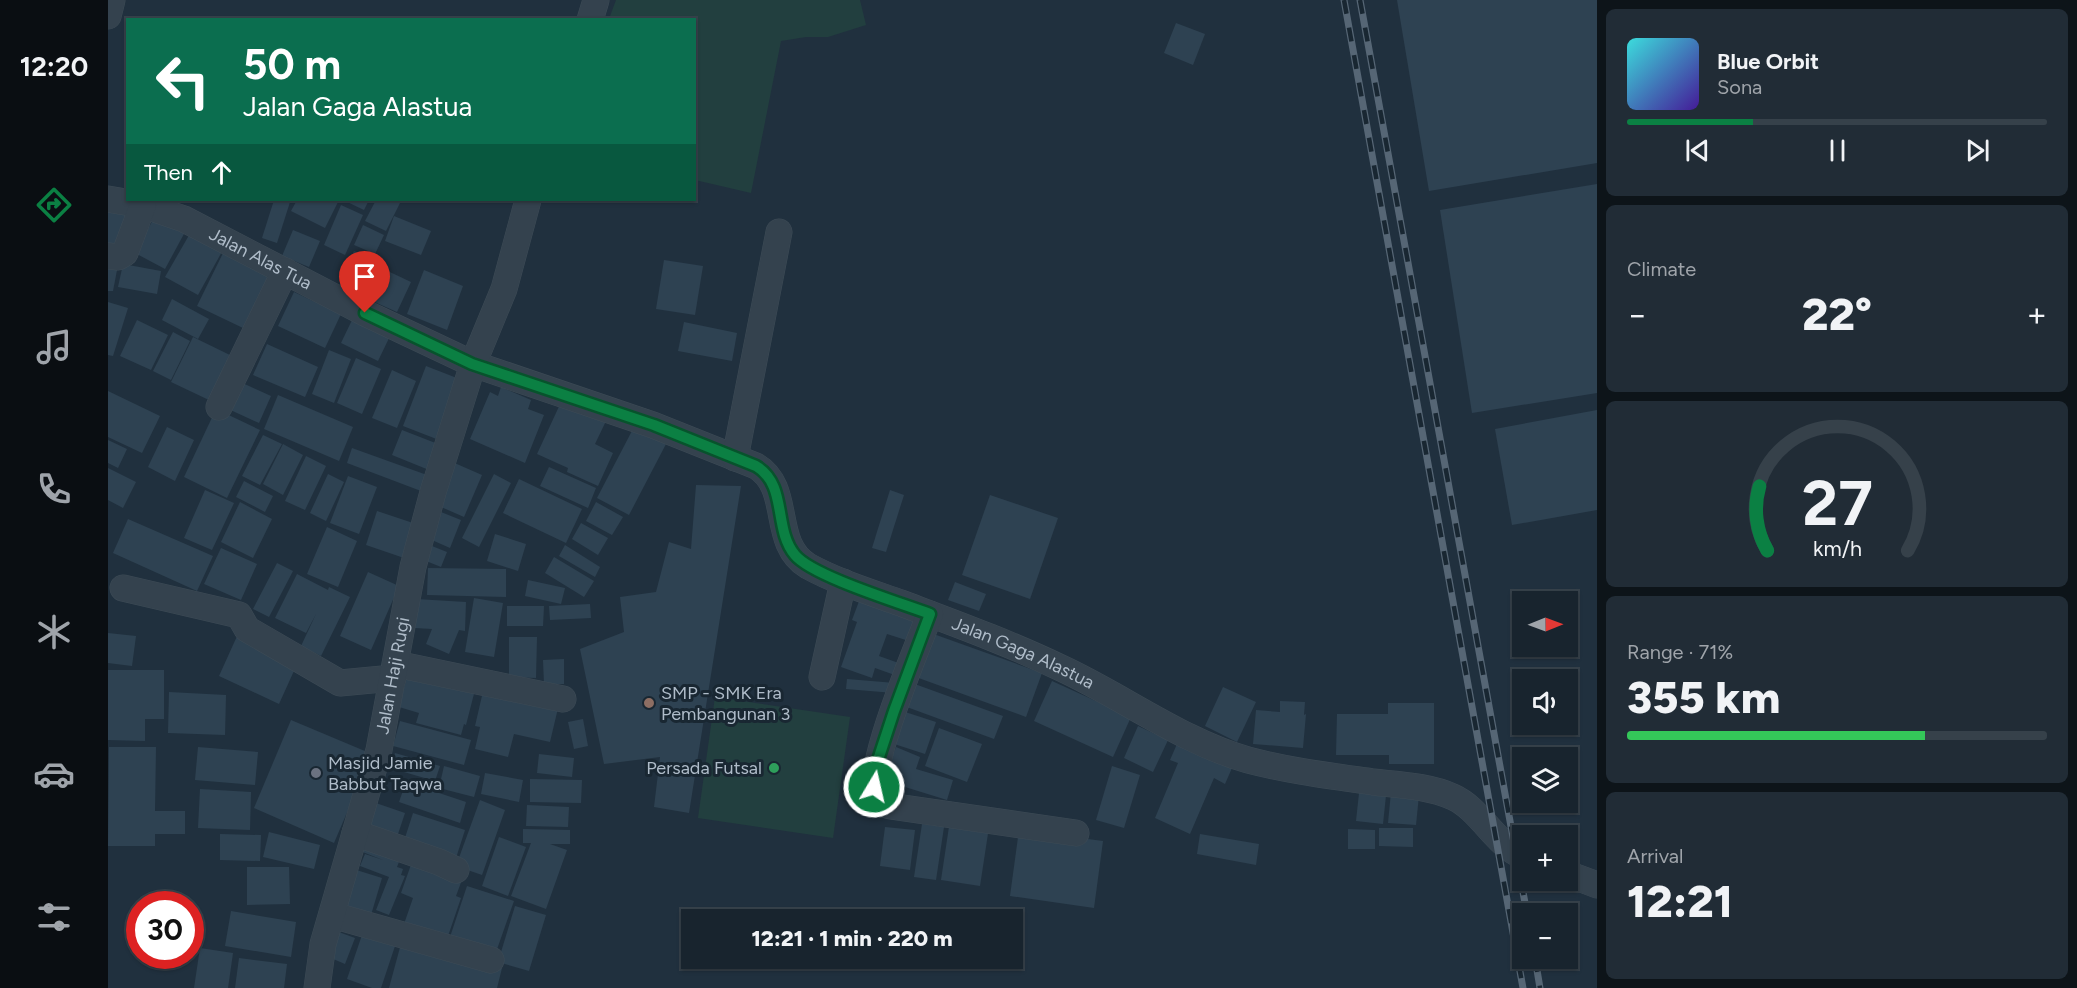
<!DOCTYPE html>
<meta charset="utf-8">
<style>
body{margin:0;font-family:Figtree,sans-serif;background:#212c36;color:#f1f3f6;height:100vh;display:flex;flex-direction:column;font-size:22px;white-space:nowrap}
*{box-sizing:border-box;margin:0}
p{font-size:20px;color:#9fa4aa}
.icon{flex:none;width:33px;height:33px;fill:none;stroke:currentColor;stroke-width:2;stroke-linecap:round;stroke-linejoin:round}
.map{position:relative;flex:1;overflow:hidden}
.sheet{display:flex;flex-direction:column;gap:9px;padding:9px;background:#0d1419;width:480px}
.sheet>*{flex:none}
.hud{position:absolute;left:18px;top:18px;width:570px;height:183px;border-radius:0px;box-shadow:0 2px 4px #0004,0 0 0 2px #36414a;background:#0b6e4f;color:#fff;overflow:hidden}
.needle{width:39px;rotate:89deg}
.buttons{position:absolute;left:1404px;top:591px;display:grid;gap:12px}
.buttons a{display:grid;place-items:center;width:66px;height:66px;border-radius:0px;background:#18242e;box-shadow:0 2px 4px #0004,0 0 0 2px #36414a;font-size:30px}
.speed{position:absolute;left:18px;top:891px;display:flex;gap:12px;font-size:30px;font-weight:700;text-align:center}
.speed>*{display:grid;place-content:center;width:78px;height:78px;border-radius:50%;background:#18242e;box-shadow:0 2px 4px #0004,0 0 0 2px #36414a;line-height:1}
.speed .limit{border:9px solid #d22;background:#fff;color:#111}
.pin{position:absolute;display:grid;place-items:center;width:51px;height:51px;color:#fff;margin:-62px -26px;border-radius:50% 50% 50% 0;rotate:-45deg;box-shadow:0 0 6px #0007}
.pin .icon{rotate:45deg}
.me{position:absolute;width:66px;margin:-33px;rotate:9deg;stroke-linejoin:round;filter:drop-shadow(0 0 4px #0008)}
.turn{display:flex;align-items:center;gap:21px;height:126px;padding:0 18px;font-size:27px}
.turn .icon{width:78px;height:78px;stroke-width:2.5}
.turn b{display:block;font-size:42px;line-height:51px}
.then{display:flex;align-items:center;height:57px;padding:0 18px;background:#0003;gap:12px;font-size:22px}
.big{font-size:45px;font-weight:800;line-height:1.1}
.sheet .card{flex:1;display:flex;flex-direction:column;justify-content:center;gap:9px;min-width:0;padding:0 21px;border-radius:9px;background:#212c36}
.sheet .dial{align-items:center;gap:0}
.dial svg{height:156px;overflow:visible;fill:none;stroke:#36414a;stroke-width:7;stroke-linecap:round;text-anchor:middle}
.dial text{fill:#f1f3f6;stroke:none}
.song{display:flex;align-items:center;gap:18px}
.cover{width:72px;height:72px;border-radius:9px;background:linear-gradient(135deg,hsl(180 70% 55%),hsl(260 70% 35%))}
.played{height:6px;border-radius:3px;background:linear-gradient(90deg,#0b8043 30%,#36414a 30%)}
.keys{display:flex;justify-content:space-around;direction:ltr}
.heat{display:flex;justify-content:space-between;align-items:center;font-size:33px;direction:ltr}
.charge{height:9px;border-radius:4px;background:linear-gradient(90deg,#34c759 71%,#36414a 0)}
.trip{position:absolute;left:573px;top:909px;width:342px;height:60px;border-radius:0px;background:#18242e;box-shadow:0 2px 4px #0004,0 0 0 2px #36414a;font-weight:800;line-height:60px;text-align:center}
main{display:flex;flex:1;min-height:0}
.dock{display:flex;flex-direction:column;width:108px;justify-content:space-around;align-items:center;background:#0a0e12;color:#9fa4aa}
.dock .icon{width:42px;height:42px}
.dock .selected{color:#0b8043}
.dock b{font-size:27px;color:#f1f3f6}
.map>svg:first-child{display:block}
.green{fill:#223f3f}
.building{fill:#2e4252}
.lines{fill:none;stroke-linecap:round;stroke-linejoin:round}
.minor-casing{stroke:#3d4b56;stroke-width:27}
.minor{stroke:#34424e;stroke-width:26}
.rail-casing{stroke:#566675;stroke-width:7}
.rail{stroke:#192732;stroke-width:4.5;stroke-dasharray:14;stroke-linecap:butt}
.route-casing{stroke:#07532c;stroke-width:15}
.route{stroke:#0b8043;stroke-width:10}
.education-dot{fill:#8d6e63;stroke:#192732;stroke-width:2}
.leisure-dot{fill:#2e9e5b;stroke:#192732;stroke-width:2}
.worship-dot{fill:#6b7280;stroke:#192732;stroke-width:2}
.labels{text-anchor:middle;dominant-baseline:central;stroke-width:6;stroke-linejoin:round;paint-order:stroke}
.street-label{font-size:18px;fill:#afbcc9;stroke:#192732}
.poi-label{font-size:18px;fill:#afbcc9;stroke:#192732;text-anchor:start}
</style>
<main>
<nav class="dock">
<b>12:20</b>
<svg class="icon selected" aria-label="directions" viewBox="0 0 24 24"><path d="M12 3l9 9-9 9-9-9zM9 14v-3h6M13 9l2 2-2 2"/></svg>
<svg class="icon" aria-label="music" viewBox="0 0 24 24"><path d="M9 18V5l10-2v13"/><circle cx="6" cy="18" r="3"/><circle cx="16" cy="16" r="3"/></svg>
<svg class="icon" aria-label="phone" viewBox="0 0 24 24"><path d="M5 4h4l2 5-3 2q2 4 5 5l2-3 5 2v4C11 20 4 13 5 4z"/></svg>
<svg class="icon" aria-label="climate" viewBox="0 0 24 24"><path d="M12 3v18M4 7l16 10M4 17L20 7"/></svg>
<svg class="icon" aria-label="car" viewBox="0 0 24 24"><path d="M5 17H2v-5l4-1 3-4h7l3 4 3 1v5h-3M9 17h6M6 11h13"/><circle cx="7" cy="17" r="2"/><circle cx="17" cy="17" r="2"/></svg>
<svg class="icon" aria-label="filters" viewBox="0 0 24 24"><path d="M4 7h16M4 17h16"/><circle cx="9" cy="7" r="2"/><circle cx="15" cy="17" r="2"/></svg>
</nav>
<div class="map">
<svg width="1489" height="988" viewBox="0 0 1489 988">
<rect width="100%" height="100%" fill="#20303e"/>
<g class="green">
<path d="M508 0H752L758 25 720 37H698L673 41 643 193 587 180 586 20 501 19Z"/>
<path d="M607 697 742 717 725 838 590 818Z"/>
</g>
<g class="building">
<path d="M1289 0H1489V163L1321 191Z"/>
<path d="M1068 23 1097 34 1085 65 1056 53Z"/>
<path d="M1489 184V393L1364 413 1332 210Z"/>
<path d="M166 200 182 202 169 243 154 238Z"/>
<path d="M189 200H231L217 228 183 211Z"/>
<path d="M235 200H261L256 210Z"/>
<path d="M268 200 293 201 278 231 257 221Z"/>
<path d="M0 205 23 208 16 247 0 244Z"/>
<path d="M233 205 255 215 237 255 216 245Z"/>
<path d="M47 216 77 232 57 269 27 253Z"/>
<path d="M286 216 323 231 313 255 277 241Z"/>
<path d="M255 225 276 235 267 254 246 245Z"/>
<path d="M84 230 116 248 90 295 57 277Z"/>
<path d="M185 230 212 241 201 267 174 256Z"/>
<path d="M116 251 162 273 135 328 89 306Z"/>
<path d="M246 251 263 258 247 294 231 286Z"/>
<path d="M556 260 595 266 587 315 548 309Z"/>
<path d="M0 263 10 265 5 291H0Z"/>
<path d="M15 264 53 271 49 294 10 287Z"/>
<path d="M267 265 303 282 289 312 253 296Z"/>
<path d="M316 270 355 286 339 330 299 314Z"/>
<path d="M186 292 233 314 217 348 170 326Z"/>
<path d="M64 299 101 319 90 339 54 320Z"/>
<path d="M0 302 20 308 5 356 0 355Z"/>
<path d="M245 318 282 336 270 361 233 343Z"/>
<path d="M29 320 60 335 43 370 12 356Z"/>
<path d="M576 322 629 333 624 361 570 351Z"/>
<path d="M65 332 82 341 63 380 45 371Z"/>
<path d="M85 337 124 356 103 401 63 382Z"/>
<path d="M159 344 210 367 197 397 145 375Z"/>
<path d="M221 350 243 359 226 403 204 394Z"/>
<path d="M248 358 273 369 254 414 229 403Z"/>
<path d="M318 366 354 380 331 440 295 426Z"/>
<path d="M284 370 308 381 289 428 264 418Z"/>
<path d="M128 380 163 396 151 423 116 407Z"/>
<path d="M393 387 423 400 420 409 436 415 417 463 362 439 382 392 390 396Z"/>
<path d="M0 391 52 416 34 453 0 437Z"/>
<path d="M170 395 245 427 231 461 156 429Z"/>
<path d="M454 400 498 421 487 444 505 453 490 486 459 472 460 468 429 454Z"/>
<path d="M108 409 152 430 119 498 76 477Z"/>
<path d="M1489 410V510L1404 525 1387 429Z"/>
<path d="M59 427 86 440 67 481 40 467Z"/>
<path d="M526 427 558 444 521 515 489 498Z"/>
<path d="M294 430 330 444 321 470 284 455Z"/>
<path d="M155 435 174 444 152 485 134 476Z"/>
<path d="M0 440 19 449 10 468 0 463Z"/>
<path d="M175 444 195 455 175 495 155 484Z"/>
<path d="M244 448 319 475 313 491 239 463Z"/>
<path d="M198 456 218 466 197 510 177 501Z"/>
<path d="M342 461 374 475 356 517 324 503Z"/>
<path d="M441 467 488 488 480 508 432 486Z"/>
<path d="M0 468 28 482 15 508 0 500Z"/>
<path d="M220 474 236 482 218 521 202 513Z"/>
<path d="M386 474 403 483 371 547 354 538Z"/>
<path d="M240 476 269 487 251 534 222 523Z"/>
<path d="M411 479 474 509 458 543 395 513Z"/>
<path d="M136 481 165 496 157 512 128 497Z"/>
<path d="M588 485 633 486 581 813 546 807 552 757 496 764 472 649 516 632 512 597 548 592 561 542 583 549Z"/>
<path d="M97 490 126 503 104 550 76 538Z"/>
<path d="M782 490 796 495 778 552 764 548Z"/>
<path d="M882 495 950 518 922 599 854 575Z"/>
<path d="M132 502 164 519 145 558 113 542Z"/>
<path d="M488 502 515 517 504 535 478 521Z"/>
<path d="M328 510 353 520 342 548 317 537Z"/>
<path d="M269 511 308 524 296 558 258 545Z"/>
<path d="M20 519 105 556 89 591 5 553Z"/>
<path d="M473 523 500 538 490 555 464 539Z"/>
<path d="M219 527 249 541 230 587 199 574Z"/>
<path d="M387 534 418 544 410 571 379 561Z"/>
<path d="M319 544 339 552 333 567 313 559Z"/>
<path d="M457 545 492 567 487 577 451 556Z"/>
<path d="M113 548 149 564 133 600 96 584Z"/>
<path d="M446 557 486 581 476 597 437 573Z"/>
<path d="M169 563 185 571 161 617 145 609Z"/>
<path d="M320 568 398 569V597L319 595Z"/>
<path d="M260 572 291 586 263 650 232 636Z"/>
<path d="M189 574 220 590 221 587 242 597 213 656 193 646 208 614 198 633 167 618Z"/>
<path d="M420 580 457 588 453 604 417 596Z"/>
<path d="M847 582 878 594 871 611 840 600Z"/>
<path d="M753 596 812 617 804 642 779 634 771 656 799 666 795 678 767 668 764 678 733 667 749 622 744 620Z"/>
<path d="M366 598 395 603 386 657 357 652Z"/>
<path d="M308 599 358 602 357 631 351 630 341 654 318 644 324 629 307 628Z"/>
<path d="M482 604 483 618 442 620 441 606Z"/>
<path d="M399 606H436L435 626H399Z"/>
<path d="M820 632 934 673 918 717 805 676Z"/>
<path d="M0 633 28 636 24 666 0 663Z"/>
<path d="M130 634 190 662 171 704 111 676Z"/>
<path d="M401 637H429L428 678 401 677Z"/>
<path d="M456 659V684H436L435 660Z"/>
<path d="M301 668 368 686 358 725 356 724 353 735 308 723 311 713 291 707Z"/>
<path d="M0 670H56V719H37V741L0 740Z"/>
<path d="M739 679 787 683 786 693 738 689Z"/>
<path d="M944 681 1023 717 1005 757 926 721Z"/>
<path d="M804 683 895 716 886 739 796 706Z"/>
<path d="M376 687 451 704 442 742 406 734 400 757 367 749 372 727 367 726Z"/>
<path d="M1115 687 1148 702 1129 742 1097 726Z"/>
<path d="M61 692 118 695 117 735 60 733Z"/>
<path d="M1172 701 1197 702 1196 715 1198 714 1195 748 1145 744 1148 710 1172 712Z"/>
<path d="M1280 703H1326V764H1281V755H1228L1229 714H1280Z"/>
<path d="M788 709 828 722 817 754 777 741Z"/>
<path d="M475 719 480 746 466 749 460 722Z"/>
<path d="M183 720 264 754 226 843 146 808Z"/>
<path d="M292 721 363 740 356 765 285 746Z"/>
<path d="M1030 726 1060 740 1045 772 1016 758Z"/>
<path d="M831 728 874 744 859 782 817 766Z"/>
<path d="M1069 744 1124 768 1117 784 1106 778 1082 834 1047 818 1070 763 1062 760Z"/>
<path d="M1 747H48L47 811H77V834H47V846H0Z"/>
<path d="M90 747 150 752 147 785 87 780Z"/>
<path d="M788 747 812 757 808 769 845 780 839 800 768 778 783 760Z"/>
<path d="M287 753 332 766 327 781 282 768Z"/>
<path d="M431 754 466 758 464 777 429 773Z"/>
<path d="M336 766 372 776 366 797 331 788Z"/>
<path d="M1004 766 1032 775 1016 828 988 820Z"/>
<path d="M377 773 415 780 411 802 373 794Z"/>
<path d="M422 779 474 780 473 803 422 802Z"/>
<path d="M298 782 358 802 352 823 291 802Z"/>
<path d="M1252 784 1279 786 1275 824 1248 821Z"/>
<path d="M92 789 143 792 142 830 90 828Z"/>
<path d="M1283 792 1311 795 1308 825 1280 823Z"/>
<path d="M372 800 397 810 374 875 348 866Z"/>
<path d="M265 802 297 813 288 840 256 829Z"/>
<path d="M419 805 461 807 460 827 418 826Z"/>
<path d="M305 813 357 830 348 858 296 841Z"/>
<path d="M842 820 881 827 872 886 833 880Z"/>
<path d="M814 824 836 827 828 880 806 877Z"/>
<path d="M777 827 807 830 802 870 772 866Z"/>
<path d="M1271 828H1305V847L1271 846Z"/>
<path d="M415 829 462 830V844H442L459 850 438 909 403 896 423 843H415Z"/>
<path d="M1240 829 1267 830V849H1240Z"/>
<path d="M911 830 995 841 986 908 902 896Z"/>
<path d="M161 832 212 845 206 869 155 857Z"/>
<path d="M112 834 153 835 152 861 112 860Z"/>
<path d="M1092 834 1151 844 1148 865 1089 854Z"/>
<path d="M391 837 418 847 400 896 374 886Z"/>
<path d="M257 839 294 854 289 867 295 869 293 875 297 876 281 915 268 910 281 877 252 866 257 854 275 860 252 851Z"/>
<path d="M305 859 355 877 348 896 353 898 339 939 296 924 305 898 293 893Z"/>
<path d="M139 867H181L182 904 139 905Z"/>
<path d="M242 868 274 878 263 915 230 905Z"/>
<path d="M359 886 406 901 387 955 341 940Z"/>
<path d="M407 906 438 915 421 971 390 962Z"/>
<path d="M123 911 188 922 183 957 117 946Z"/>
<path d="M228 931 247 938 237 964 218 956Z"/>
<path d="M254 935 287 946 273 988H264L239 979Z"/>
<path d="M294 940 394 968 389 988H281Z"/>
<path d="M92 948 125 953 120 988H86Z"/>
<path d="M131 958 179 964 176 988H127Z"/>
</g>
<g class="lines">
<defs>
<g id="minor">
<path d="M0 16 4 0"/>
<path d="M482 20 488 0"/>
<path id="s1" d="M0 199 35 205 76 219 257 313 365 364 545 425 648 466C685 488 662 543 700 566 729 582 762 592 793 603 846 623 901 643 953 668 1014 696 1075 742 1140 760 1182 771 1223 776 1265 782 1292 785 1321 786 1345 797 1372 809 1387 844 1414 856"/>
<path d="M0 256 10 257 17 253 35 205"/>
<path d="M111 407 177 271"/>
<path d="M627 458 671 232"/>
<path d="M15 588 131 615 139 629 232 683 285 678"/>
<path d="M822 614C809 648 758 767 768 796 770 804 776 804 782 806L968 833"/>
<path d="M288 664 455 699"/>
<path d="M714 677 735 582"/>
<path d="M247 833 331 862 348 870"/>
<path d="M1460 874 1489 885"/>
<path d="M224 915 383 960"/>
<path id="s2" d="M209 988 215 944 271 750 305 567 325 492 365 364 396 289 420 200"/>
</g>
</defs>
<use href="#minor" class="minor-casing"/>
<use href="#minor" class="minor"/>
<defs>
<g id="rail">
<path d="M1236 0 1415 988"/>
<path d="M1252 0 1419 914"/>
<path d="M1427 958 1432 988"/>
</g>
</defs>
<use href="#rail" class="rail-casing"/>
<use href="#rail" class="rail"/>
</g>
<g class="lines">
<defs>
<path id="route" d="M257 313 364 364 546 425 648 466C680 485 665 529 687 555 704 576 793 603 822 614L786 711 768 766 766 787"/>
</defs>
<use href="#route" class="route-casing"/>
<use href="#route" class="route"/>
</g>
<circle class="education-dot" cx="541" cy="703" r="6"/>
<circle class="leisure-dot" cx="666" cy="768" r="6"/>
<circle class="worship-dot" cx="208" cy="773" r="6"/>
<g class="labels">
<g class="street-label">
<text stroke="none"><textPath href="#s1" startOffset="165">Jalan Alas Tua</textPath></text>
<text stroke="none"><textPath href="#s1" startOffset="1052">Jalan Gaga Alastua</textPath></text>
<text stroke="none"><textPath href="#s2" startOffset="322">Jalan Haji Rugi</textPath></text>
</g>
<g class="poi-label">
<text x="553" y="693">SMP - SMK Era<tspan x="553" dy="21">Pembangunan 3</tspan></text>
<text x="220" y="763">Masjid Jamie<tspan x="220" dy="21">Babbut Taqwa</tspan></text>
<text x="654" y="768" text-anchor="end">Persada Futsal</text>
</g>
</g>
</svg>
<div class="buttons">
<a><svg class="needle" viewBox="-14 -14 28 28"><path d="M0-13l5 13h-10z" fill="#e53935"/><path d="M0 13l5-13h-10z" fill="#9fa4aa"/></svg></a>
<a><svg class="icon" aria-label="sound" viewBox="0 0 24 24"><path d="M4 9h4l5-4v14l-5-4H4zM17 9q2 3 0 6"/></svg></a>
<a><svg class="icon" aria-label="layers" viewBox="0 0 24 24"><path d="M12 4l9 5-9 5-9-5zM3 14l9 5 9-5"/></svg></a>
<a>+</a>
<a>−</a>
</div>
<div class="speed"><div class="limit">30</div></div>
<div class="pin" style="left:257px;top:313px;background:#d93025"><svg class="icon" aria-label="arrive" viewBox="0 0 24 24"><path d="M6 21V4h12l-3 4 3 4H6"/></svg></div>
<svg class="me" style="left:766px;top:787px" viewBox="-20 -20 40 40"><circle r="17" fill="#0b8043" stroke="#fff" stroke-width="3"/><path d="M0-11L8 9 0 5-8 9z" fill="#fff"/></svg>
<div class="trip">12:21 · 1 min · 220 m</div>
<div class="hud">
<div class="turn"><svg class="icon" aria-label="left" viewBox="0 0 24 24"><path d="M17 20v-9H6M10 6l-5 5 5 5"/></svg><div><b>50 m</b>Jalan Gaga Alastua</div></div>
<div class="then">Then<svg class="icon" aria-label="ahead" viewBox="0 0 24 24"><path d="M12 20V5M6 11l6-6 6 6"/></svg></div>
</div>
</div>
<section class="sheet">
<div class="card">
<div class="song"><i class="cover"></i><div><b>Blue Orbit</b><p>Sona</p></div></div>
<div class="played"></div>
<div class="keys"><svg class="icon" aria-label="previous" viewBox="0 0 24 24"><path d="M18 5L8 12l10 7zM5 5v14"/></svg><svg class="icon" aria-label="pause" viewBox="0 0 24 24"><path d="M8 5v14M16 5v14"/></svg><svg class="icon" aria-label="next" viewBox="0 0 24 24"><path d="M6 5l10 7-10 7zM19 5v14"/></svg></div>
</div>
<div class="card"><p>Climate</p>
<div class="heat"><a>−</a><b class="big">22°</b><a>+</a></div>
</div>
<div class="card dial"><svg viewBox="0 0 100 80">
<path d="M14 69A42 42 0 1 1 86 69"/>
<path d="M14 69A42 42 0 0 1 10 36" stroke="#0b8043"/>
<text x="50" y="56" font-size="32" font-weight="700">27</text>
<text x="50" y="72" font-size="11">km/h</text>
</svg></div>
<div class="card"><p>Range · 71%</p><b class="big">355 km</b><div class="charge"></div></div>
<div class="card"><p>Arrival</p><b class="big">12:21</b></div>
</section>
</main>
